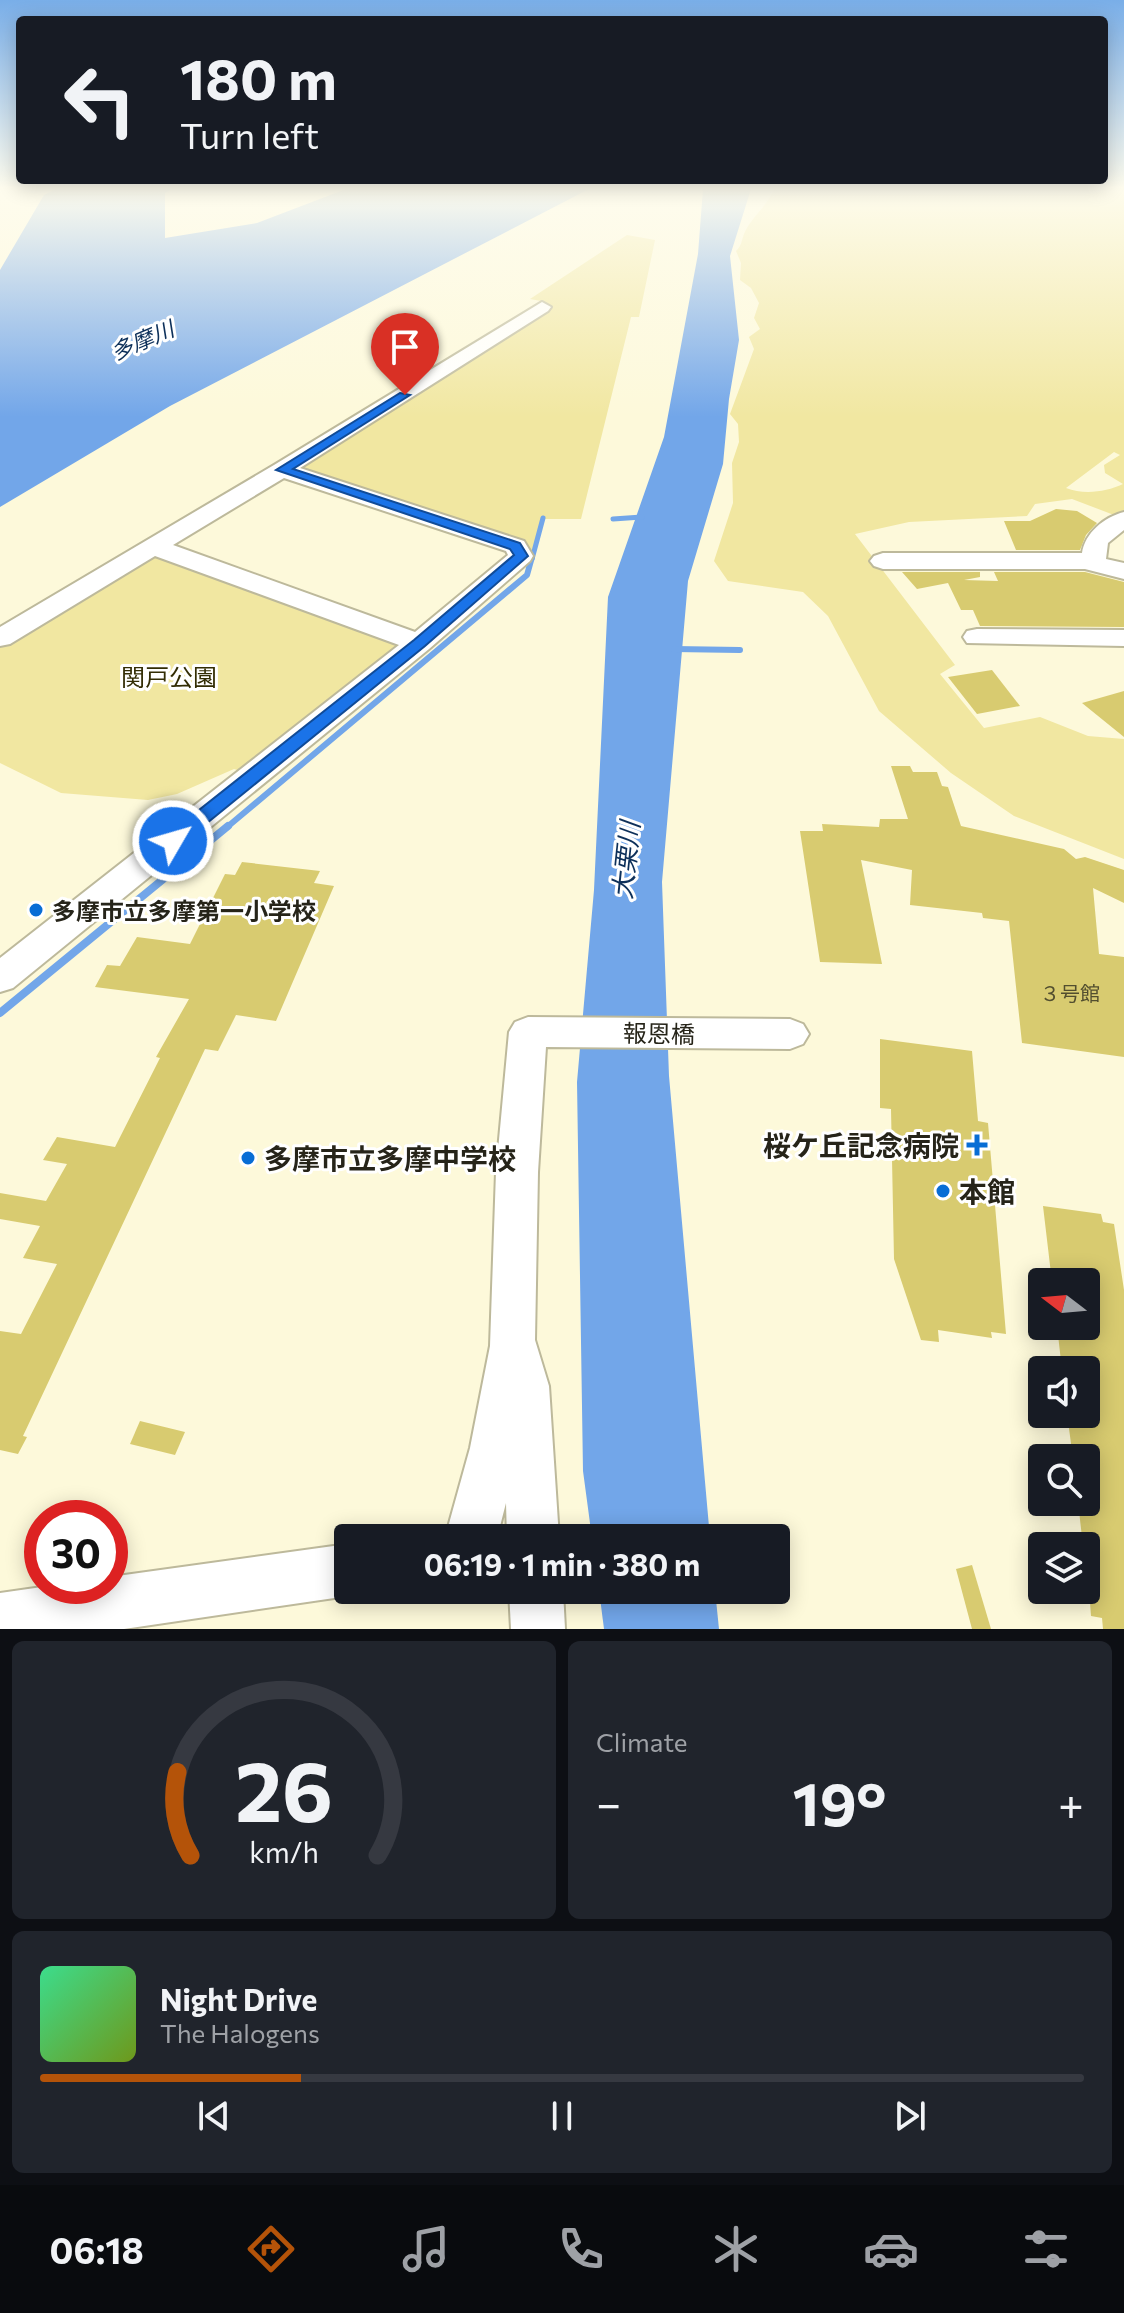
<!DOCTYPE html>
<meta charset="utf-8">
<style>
body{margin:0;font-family:Commissioner,"Noto Sans JP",sans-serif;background:#20242c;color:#f1f3f6;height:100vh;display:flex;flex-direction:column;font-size:30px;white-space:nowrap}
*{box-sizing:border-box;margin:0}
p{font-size:26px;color:#9ea1a6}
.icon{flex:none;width:44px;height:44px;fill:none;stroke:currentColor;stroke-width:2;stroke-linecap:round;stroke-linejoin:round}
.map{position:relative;height:1629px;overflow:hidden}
.details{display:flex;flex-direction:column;gap:12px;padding:12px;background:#0d0f14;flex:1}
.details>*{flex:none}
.top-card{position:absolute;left:16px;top:16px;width:1092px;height:168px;border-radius:8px;box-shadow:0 4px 20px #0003;background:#171b24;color:#f1f3f6;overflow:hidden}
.needle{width:52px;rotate:286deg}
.buttons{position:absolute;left:1028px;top:1268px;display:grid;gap:16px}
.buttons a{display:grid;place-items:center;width:72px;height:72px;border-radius:8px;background:#171b24;box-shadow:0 4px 20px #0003;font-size:40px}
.speed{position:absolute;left:24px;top:1500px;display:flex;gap:16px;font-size:40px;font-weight:700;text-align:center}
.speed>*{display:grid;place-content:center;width:104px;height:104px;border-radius:50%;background:#171b24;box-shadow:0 4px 20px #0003;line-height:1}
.speed .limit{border:12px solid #d22;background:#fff;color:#111}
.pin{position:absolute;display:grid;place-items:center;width:68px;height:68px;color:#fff;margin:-82px -34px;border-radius:50% 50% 50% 0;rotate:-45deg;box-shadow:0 0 8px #0007}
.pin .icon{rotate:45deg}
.me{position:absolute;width:88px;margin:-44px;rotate:52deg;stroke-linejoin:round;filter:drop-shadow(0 0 6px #0008)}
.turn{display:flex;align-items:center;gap:28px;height:168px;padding:0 32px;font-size:36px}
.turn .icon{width:104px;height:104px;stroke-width:2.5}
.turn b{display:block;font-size:56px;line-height:68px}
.big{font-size:60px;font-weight:700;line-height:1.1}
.details .tile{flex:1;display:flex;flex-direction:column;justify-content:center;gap:12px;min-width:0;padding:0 28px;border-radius:12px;background:#20242c}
.details .dial{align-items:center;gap:0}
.dial svg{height:208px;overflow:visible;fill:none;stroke:#363941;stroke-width:7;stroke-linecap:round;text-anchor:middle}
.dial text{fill:#f1f3f6;stroke:none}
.song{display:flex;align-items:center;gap:24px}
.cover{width:96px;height:96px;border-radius:12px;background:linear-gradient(135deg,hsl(150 70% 55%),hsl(80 70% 35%))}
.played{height:8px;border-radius:4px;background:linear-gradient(90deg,#b45309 25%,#363941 25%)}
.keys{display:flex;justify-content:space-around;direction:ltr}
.heat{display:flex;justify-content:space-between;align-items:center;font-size:44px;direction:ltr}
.details .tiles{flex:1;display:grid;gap:12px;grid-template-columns:1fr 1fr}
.tile:last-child{grid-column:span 2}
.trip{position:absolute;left:334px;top:1524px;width:456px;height:80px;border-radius:8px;background:#171b24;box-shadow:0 4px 20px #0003;font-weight:700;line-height:80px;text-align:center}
.tab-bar{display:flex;height:128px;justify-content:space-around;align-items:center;background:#090b0e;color:#9ea1a6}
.tab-bar .icon{width:56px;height:56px}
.tab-bar .on{color:#b45309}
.tab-bar b{font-size:36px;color:#f1f3f6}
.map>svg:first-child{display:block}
.green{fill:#f1e7a1;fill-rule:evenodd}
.water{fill:#72a6e9}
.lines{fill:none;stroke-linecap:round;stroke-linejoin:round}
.stream-far2{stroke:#72a6e9;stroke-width:5}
.stream-far1{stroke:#72a6e9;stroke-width:6}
.stream{stroke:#72a6e9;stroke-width:8}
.building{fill:#d8cb70}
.minor-casing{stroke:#bdb99b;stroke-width:4}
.minor{fill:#fff;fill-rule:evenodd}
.route{fill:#1a73e8;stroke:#114b97;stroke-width:2}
.poi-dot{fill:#086dd5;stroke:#fff;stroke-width:3}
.labels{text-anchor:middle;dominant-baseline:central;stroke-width:6;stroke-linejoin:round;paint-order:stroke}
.number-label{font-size:20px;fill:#524e2f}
.far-water-label{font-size:22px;font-style:italic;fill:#0d305a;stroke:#fff}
.park-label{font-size:24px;fill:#332d04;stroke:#fff}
.poi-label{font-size:24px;font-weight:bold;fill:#262419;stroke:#fff;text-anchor:start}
.street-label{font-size:24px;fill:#262419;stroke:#fff}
.water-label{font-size:26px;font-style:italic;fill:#0d305a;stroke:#fff}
.near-poi-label{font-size:28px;font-weight:bold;fill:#262419;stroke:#fff;text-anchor:start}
</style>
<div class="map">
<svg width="1124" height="1629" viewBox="0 0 1124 1629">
<rect width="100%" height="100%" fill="#fdf9da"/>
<g class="green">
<path d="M774 189H1124V510L1114 515 1072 499 1035 504 1027 516 909 522 855 534 955 665 940 674 984 728 1040 717 1088 736 1124 739V859L1014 816 951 773 879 711 828 616 803 592 728 581 714 561 733 503 732 463 739 442 738 424 730 414 754 349 749 337 760 329 754 318 759 303 751 288 740 280 741 263 736 251C742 245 741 242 744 234 751 217 767 207 774 189ZM1114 452 1120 455 1104 465 1105 473 1123 484C1106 492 1084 495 1066 488Z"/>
<path d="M627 235 655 240 639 317H631L581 519H543L532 556 302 472 297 467 537 306 541 301 530 299Z"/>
<path d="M158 555 396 643 398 650 247 773 234 769 177 794 148 800 61 793 0 763V648Z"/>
</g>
<g class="water">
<path d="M56 189H171L165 193V238L257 223 346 189H589L170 406 0 507V270L44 195Z"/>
<path d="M703 189H751L730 256 739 340 729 399 723 464 688 581 662 882 669 1076 710 1538H592L583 1471 577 1082 594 890 608 597 664 437 698 254Z"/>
<path d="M599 1590H715L719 1629H604Z"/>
</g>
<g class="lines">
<g class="stream-far2">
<path d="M613 519 642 517"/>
<path d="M532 559 543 518"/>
</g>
<g class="stream-far1">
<path d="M674 649 740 650"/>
<path d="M226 828 527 575 532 557"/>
</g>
<path class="stream" d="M0 1013 228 826"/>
</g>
<g class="building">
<path d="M1056 509 1077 511 1097 523 1086 535 1080 550H1016L1004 521H1030Z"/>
<path d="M902 572H980V577L964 580 998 581 994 572H1085L1124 582V627L980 626 973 610H961L948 583 917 589Z"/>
<path d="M992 670 1020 706 977 714 948 677Z"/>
<path d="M1124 691V737L1082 703Z"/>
<path d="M891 766H910L913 772H937L942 786 948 787 961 826 1064 849 1076 859 1085 857 1124 870V903L1093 888 1099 954 1124 957V1057L1022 1043 1009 921 983 918 982 913 910 905 912 870 861 860 882 964 820 962 800 831H823L822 824 879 827 880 819H908Z"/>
<path d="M242 862 320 871 314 883 334 886 276 1021 236 1015 218 1051 205 1049 23 1436 27 1437 18 1454 0 1450V1331L21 1334 57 1264 23 1258 40 1226 0 1219V1193L46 1201 67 1164 43 1160 57 1137 115 1147 160 1058 156 1057 189 999 95 987 107 965 120 966 137 937 190 944 225 874 235 875Z"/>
<path d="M880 1039 972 1051 978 1121 988 1123 1006 1334 991 1332 992 1338 938 1330 939 1342 921 1340 894 1259 891 1109 880 1108Z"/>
<path d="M1043 1206 1101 1214 1103 1222 1114 1224 1124 1290V1629H1103L1102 1618 1091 1616 1086 1546H1083L1078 1502H1086V1458H1073L1067 1414H1086V1370H1062L1057 1326H1086V1282H1052Z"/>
<path d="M140 1421 185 1432 175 1455 130 1444Z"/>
<path d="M972 1565 991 1629H972L956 1569Z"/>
</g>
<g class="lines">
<defs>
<g id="minor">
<path d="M542 302 551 307 548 311 300 468 524 541 533 556 530 561 429 649 13 988 0 992V958L399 645 155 556 10 644 0 646V627L274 465ZM284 478 506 551 508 555 415 632 173 545Z"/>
<path d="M1124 512V530L1108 543 1106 559 1124 563V579L1085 569H883L874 566 870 561 874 556 883 553H1082C1085 533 1104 517 1124 512Z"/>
<path d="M977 629 1124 630V646L967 643 963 637 967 631Z"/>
<path d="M528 1017 790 1019 803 1024 809 1034 803 1044 790 1049 546 1047 538 1172 535 1340 549 1386 559 1538H507L506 1503 497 1538H445L470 1448 490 1346 496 1172 509 1032 515 1022Z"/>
<path d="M348 1544V1590H363L348 1596 124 1629H0V1593L49 1586H110V1577Z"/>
<path d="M509 1590H563L565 1629H511Z"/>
</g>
</defs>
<use href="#minor" class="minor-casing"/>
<use href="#minor" class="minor"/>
</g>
<linearGradient id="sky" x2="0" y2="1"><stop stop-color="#79aee8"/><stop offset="0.45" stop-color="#fefcee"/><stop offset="1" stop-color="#fefcee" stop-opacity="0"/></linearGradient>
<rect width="1124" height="417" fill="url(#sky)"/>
<path class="route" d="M400 393 410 395 293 469 520 543 528 556 425 646 180 845H166L164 841 166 836 414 640 514 555 510 549 276 470Z"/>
<g class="poi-dot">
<circle cx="36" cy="910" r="8"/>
<path d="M973 1133h8v8h8v8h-8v8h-8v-8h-8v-8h8z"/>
<circle cx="248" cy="1158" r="8"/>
<circle cx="943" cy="1191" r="8"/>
</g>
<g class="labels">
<g class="number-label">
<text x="1070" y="993">３号館</text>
</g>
<g class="far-water-label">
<text transform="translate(142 340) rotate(-23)">多摩川</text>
</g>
<g class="park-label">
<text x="169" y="676">関戸公園</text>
</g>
<g class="poi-label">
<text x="52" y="910">多摩市立多摩第一小学校</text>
</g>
<g class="street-label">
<text transform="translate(659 1033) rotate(1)">報恩橋</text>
</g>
<g class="water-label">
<text transform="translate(625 860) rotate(-84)">大栗川</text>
</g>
<g class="near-poi-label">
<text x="959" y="1145" text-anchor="end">桜ケ丘記念病院</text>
<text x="264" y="1158">多摩市立多摩中学校</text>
<text x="959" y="1191">本館</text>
</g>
</g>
</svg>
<div class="buttons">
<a><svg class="needle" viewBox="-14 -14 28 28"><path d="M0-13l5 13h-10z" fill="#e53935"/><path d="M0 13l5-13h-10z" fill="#9ea1a6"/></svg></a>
<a><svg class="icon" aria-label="sound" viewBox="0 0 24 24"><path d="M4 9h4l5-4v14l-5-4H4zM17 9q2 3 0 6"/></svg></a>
<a><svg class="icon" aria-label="search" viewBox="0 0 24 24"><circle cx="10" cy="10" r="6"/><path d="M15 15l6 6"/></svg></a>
<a><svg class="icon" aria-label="layers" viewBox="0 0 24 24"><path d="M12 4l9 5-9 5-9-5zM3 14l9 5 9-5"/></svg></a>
</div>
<div class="speed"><div class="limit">30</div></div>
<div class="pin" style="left:405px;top:395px;background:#d93025"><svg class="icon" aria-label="arrive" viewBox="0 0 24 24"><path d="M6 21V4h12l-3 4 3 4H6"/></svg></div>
<svg class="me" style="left:173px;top:841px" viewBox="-20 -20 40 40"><circle r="17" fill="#1a73e8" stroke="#fff" stroke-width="3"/><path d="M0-11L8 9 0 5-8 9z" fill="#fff"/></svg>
<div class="trip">06:19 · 1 min · 380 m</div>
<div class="top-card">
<div class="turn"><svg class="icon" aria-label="left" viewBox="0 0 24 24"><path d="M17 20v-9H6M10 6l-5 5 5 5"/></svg><div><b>180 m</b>Turn left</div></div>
</div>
</div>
<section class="details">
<div class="tiles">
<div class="tile dial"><svg viewBox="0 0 100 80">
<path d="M14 69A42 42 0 1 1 86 69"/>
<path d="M14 69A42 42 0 0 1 9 37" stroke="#b45309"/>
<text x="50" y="56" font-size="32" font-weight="700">26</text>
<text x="50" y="72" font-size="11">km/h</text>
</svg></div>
<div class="tile"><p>Climate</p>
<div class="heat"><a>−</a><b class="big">19°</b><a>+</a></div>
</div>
<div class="tile">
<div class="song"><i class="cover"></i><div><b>Night Drive</b><p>The Halogens</p></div></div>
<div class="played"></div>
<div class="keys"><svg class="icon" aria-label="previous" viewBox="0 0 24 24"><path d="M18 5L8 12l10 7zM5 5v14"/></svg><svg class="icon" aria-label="pause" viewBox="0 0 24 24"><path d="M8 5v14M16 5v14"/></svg><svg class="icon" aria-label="next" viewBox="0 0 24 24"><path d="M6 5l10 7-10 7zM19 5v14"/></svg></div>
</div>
</div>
</section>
<nav class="tab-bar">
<b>06:18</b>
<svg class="icon on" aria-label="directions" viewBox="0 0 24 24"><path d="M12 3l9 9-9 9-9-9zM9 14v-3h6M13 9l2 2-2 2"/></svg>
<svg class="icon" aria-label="music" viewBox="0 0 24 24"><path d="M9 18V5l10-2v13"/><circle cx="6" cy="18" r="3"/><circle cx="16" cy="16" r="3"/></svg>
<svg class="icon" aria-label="phone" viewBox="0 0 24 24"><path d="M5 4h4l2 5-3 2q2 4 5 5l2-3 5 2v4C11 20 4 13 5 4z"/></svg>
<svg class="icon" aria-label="climate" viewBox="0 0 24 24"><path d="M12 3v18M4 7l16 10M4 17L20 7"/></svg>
<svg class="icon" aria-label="car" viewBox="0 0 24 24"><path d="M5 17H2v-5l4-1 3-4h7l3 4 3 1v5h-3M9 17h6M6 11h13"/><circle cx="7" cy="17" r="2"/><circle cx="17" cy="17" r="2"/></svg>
<svg class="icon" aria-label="filters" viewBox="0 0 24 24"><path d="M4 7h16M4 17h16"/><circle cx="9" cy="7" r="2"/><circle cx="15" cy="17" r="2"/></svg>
</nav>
